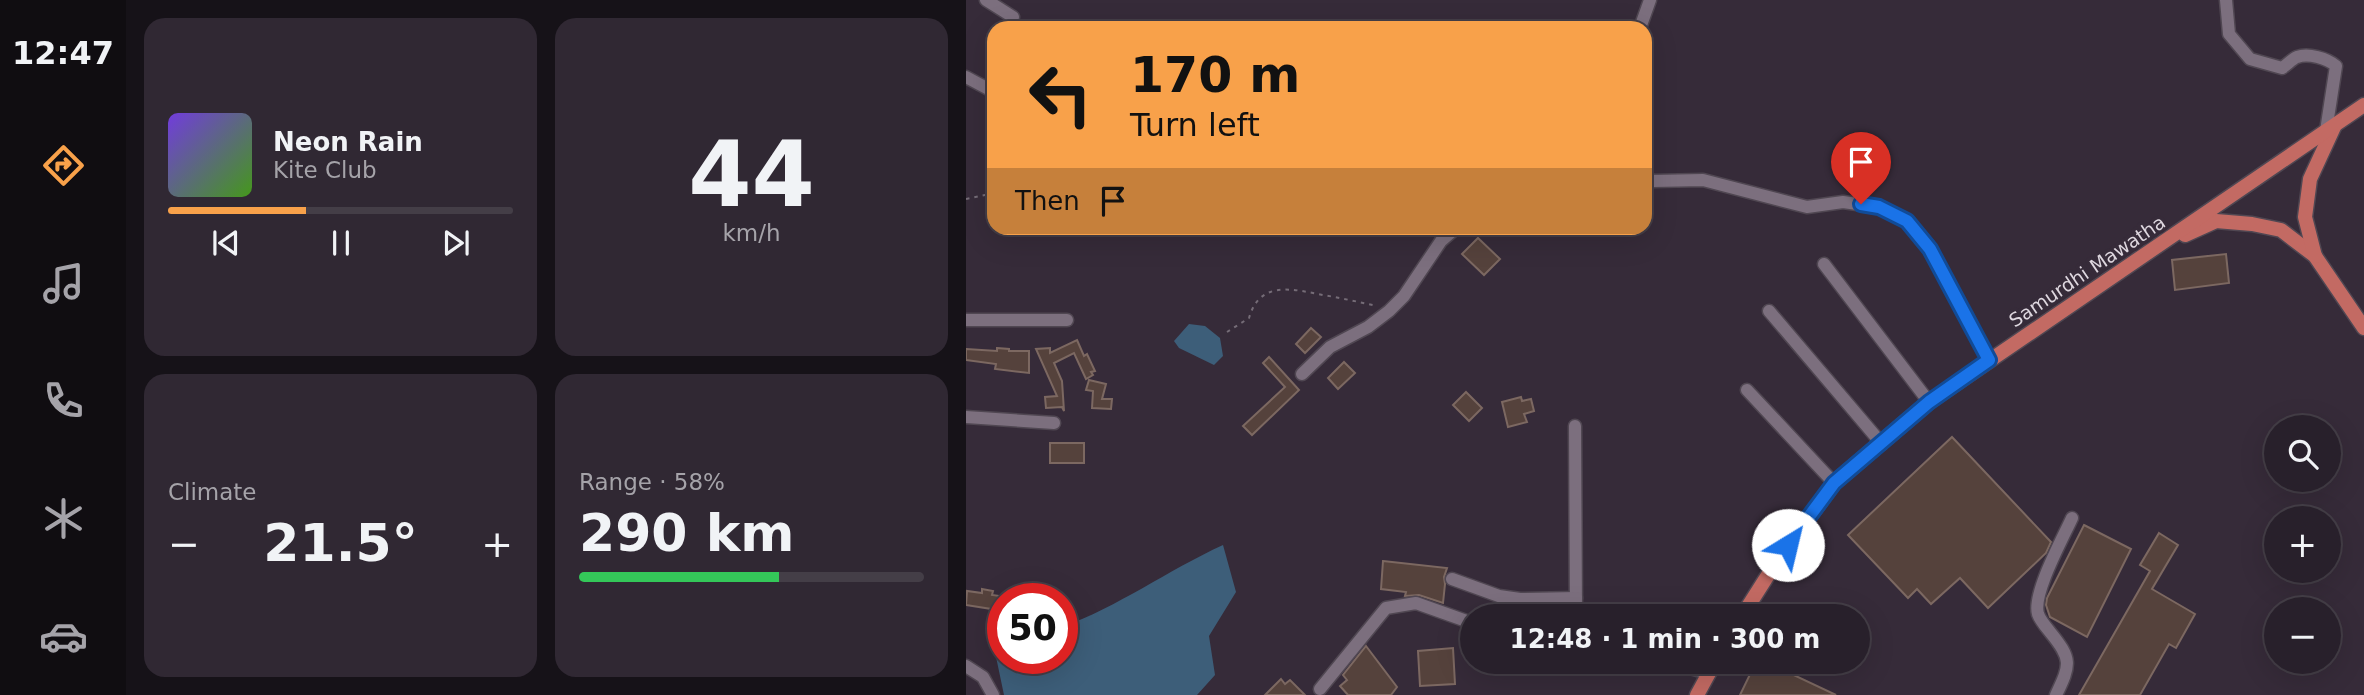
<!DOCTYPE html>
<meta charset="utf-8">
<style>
body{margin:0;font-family:"DejaVu Sans",sans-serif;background:#302833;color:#f1f3f6;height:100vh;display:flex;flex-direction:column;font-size:26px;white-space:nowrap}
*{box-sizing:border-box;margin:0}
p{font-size:23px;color:#a5a3a9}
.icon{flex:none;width:38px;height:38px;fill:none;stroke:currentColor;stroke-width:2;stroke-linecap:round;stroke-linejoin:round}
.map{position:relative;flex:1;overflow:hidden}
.sheet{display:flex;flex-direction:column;gap:18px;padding:18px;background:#161218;width:840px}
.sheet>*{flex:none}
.hud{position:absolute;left:21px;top:21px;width:665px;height:214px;border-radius:21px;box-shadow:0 7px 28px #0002,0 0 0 2px #443e47;background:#f8a14a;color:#111;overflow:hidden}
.tools{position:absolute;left:1298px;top:415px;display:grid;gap:14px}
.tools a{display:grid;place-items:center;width:77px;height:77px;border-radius:50%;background:#28202b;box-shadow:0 7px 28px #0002,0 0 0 2px #443e47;font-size:35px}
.speed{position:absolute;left:21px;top:583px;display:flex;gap:14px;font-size:35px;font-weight:700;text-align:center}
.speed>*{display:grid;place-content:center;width:91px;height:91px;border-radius:50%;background:#28202b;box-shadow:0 7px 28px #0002,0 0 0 2px #443e47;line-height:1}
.speed .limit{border:10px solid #d22;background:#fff;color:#111}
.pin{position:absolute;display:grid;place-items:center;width:60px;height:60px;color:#fff;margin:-72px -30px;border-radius:50% 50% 50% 0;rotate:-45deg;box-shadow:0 0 7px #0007}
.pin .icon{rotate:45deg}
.me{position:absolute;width:77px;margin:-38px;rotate:36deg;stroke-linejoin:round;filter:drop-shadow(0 0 5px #0008)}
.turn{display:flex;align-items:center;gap:24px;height:147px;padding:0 28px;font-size:32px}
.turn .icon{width:91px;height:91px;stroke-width:2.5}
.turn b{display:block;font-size:49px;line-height:60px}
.then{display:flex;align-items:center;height:66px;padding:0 28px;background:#0003;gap:14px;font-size:26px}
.big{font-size:52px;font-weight:700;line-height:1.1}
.sheet .widget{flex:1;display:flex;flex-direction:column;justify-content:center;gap:10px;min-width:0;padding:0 24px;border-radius:21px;background:#302833}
.sheet .dial{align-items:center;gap:0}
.dial b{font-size:91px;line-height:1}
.song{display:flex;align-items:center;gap:21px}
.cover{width:84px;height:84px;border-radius:10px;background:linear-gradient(135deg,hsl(260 70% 55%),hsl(100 70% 35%))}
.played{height:7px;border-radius:4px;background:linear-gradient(90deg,#f8a14a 40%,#443e47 40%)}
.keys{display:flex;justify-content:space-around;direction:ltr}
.heat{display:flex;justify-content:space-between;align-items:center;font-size:38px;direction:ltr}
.charge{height:10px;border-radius:5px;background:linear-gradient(90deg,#34c759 58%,#443e47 0)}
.sheet .tiles{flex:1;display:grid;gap:18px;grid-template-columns:repeat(2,1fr)}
.trip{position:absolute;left:494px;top:604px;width:410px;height:70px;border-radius:35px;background:#28202b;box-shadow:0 7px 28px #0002,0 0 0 2px #443e47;font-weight:700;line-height:70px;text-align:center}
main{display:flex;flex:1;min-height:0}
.tab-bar{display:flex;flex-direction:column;width:126px;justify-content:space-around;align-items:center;background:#100d11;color:#a5a3a9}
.tab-bar .icon{width:49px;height:49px}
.tab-bar .selected{color:#f8a14a}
.tab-bar b{font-size:32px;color:#f1f3f6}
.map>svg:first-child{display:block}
.water{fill:#3d5e79}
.building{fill:#55423c;stroke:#7c6861;stroke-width:2}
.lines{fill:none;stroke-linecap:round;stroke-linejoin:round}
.minor-casing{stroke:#504752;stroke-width:15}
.major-casing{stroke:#504752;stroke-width:17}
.path{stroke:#756c77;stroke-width:2;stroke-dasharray:3.5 5;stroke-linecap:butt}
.minor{stroke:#7c6f7e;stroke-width:12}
.major{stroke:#c36a63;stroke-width:14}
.route-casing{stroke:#114b97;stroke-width:18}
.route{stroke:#1a73e8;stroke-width:12}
.labels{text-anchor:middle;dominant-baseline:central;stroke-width:7;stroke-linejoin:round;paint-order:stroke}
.street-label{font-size:19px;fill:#ded7df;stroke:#362b39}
</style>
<main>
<nav class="tab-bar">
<b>12:47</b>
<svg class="icon selected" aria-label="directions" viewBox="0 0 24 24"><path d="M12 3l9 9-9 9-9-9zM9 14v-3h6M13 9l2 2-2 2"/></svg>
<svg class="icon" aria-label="music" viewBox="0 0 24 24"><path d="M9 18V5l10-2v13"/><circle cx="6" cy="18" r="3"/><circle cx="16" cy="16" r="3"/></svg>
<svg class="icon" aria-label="phone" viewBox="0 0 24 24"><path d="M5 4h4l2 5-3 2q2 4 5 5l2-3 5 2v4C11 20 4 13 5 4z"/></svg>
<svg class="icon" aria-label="climate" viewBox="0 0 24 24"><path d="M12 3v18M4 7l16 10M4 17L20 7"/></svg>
<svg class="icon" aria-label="car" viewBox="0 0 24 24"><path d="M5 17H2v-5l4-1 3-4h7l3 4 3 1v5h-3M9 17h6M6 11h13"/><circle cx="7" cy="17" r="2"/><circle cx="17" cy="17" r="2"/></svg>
</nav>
<section class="sheet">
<div class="tiles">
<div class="widget">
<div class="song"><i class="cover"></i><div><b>Neon Rain</b><p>Kite Club</p></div></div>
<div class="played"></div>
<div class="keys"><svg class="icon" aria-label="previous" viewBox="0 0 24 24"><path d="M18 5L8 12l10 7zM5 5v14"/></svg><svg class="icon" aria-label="pause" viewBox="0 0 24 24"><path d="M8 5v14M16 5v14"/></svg><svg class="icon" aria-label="next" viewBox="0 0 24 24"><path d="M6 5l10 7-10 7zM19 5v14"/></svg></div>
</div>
<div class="widget dial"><b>44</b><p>km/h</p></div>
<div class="widget"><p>Climate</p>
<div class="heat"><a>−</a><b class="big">21.5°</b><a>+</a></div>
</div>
<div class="widget"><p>Range · 58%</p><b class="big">290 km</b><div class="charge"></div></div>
</div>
</section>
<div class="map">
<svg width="1398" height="695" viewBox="0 0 1398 695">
<rect width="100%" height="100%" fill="#362b39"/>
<g class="water">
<path d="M223 324 239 326 254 338 257 356 248 365 213 348 208 341Z"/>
<path d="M257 545 270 592 243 636 249 675 231 695H38L29 652 37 649V658H96V627C152 607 202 570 257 545Z"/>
</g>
<g class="building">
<path d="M512 238 534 259 518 275 496 254Z"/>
<path d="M1260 254 1263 283 1209 290 1206 260Z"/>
<path d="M345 328 355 337 339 353 330 344Z"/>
<path d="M111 340 118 356 121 354 129 371 125 372 127 375 120 379 108 353 88 363 96 381 98 411 96 407 80 408 79 397 91 396 70 349 84 348V353Z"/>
<path d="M31 348 43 349V351H63V373L29 369 30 364 0 360V349L31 351Z"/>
<path d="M303 357 333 390 286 435 277 426 319 387 297 363Z"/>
<path d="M378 362 389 373 372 389 362 378Z"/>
<path d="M123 380 140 384 136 399H146L145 409 126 408 127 391 120 390Z"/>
<path d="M500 392 516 408 503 421 487 405Z"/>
<path d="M555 397 556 401 565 399 568 411 558 414 561 422 542 427 536 402Z"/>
<path d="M986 437 1085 542 1080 553 1022 608 994 578 965 604 951 589 942 598 882 535Z"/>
<rect x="84" y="443" width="34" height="20"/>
<path d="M1118 525 1165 549 1121 637 1084 617 1080 605 1081 598Z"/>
<path d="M1193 533 1212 545 1186 589 1229 614 1210 648 1203 644 1174 695H1113L1184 571 1174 565Z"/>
<path d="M417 561 481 568 478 577 479 584 477 603 453 595 439 596 440 592 415 589Z"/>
<path d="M16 589 27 591 26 595 34 596 32 610 0 605 1 591 16 593Z"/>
<path d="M400 646 431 687 425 695H382L374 686 381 680 377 675Z"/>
<path d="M487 648 489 684 454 686 452 651Z"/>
<path d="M790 662H800L870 695H774Z"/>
<path d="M315 679 319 684 324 680 339 695H299Z"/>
</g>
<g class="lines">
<defs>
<g id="minor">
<path d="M20 0 47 17"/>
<path d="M1260 0 1263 34 1284 59 1316 68C1321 65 1326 59 1331 57 1342 53 1361 58 1370 66L1360 131"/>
<path d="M674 28 684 0"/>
<path d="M0 77 28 92"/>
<path d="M679 177 687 181 737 180 841 207 877 202 913 207 941 221 964 249 1023 361"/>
<path d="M858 264 963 402"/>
<path d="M803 311 916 444"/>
<path d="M0 320H101"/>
<path d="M336 374 364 347 402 327 423 311 438 296 475 241 490 228"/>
<path d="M781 390 868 483"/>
<path d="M0 417 88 423"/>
<path d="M609 426 610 616"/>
<path d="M486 579 533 596 554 599 610 598"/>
<path d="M703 662 742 673"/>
<path d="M0 666 17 677 27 695"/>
<path d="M354 689 420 608 450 603 506 623"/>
<path d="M1090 695C1105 664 1106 659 1084 632 1080 627 1074 620 1072 614 1066 594 1097 538 1106 518"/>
</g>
<g id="major">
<path d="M1219 235 1250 221 1286 224 1315 230 1349 256 1398 328"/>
<path d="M1349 256 1339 217 1344 179 1368 127"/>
<path d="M776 616 809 564 868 483 963 402 1398 105"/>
<path d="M731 695 749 662"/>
</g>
</defs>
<use href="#minor" class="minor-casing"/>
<use href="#major" class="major-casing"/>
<g class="path">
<path d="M0 199 28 193"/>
<path d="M261 332 283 318C294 280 326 289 357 295 375 298 393 302 411 306"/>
</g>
<use href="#minor" class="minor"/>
<use href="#major" class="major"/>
</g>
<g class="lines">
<defs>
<path id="route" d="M822 545 868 483 963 402 1023 360 964 249 941 221 913 207 895 204"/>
</defs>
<use href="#route" class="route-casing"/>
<use href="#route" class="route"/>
</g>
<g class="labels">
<g class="street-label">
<text transform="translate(1121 271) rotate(-34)">Samurdhi Mawatha</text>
</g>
</g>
</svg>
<div class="tools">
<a><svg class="icon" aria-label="search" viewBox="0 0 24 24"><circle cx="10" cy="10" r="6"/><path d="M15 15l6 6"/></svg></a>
<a>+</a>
<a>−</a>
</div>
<div class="speed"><div class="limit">50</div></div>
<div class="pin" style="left:895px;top:204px;background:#d93025"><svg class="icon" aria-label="arrive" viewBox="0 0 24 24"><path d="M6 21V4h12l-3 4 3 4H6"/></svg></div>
<svg class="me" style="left:822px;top:545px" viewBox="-20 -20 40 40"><circle r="19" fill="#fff"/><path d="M0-13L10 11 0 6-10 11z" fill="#1a73e8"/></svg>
<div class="trip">12:48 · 1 min · 300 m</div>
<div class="hud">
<div class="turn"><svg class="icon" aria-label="left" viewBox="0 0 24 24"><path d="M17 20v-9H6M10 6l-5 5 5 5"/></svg><div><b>170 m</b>Turn left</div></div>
<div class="then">Then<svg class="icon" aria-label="arrive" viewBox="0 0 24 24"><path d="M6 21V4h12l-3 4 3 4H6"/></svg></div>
</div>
</div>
</main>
